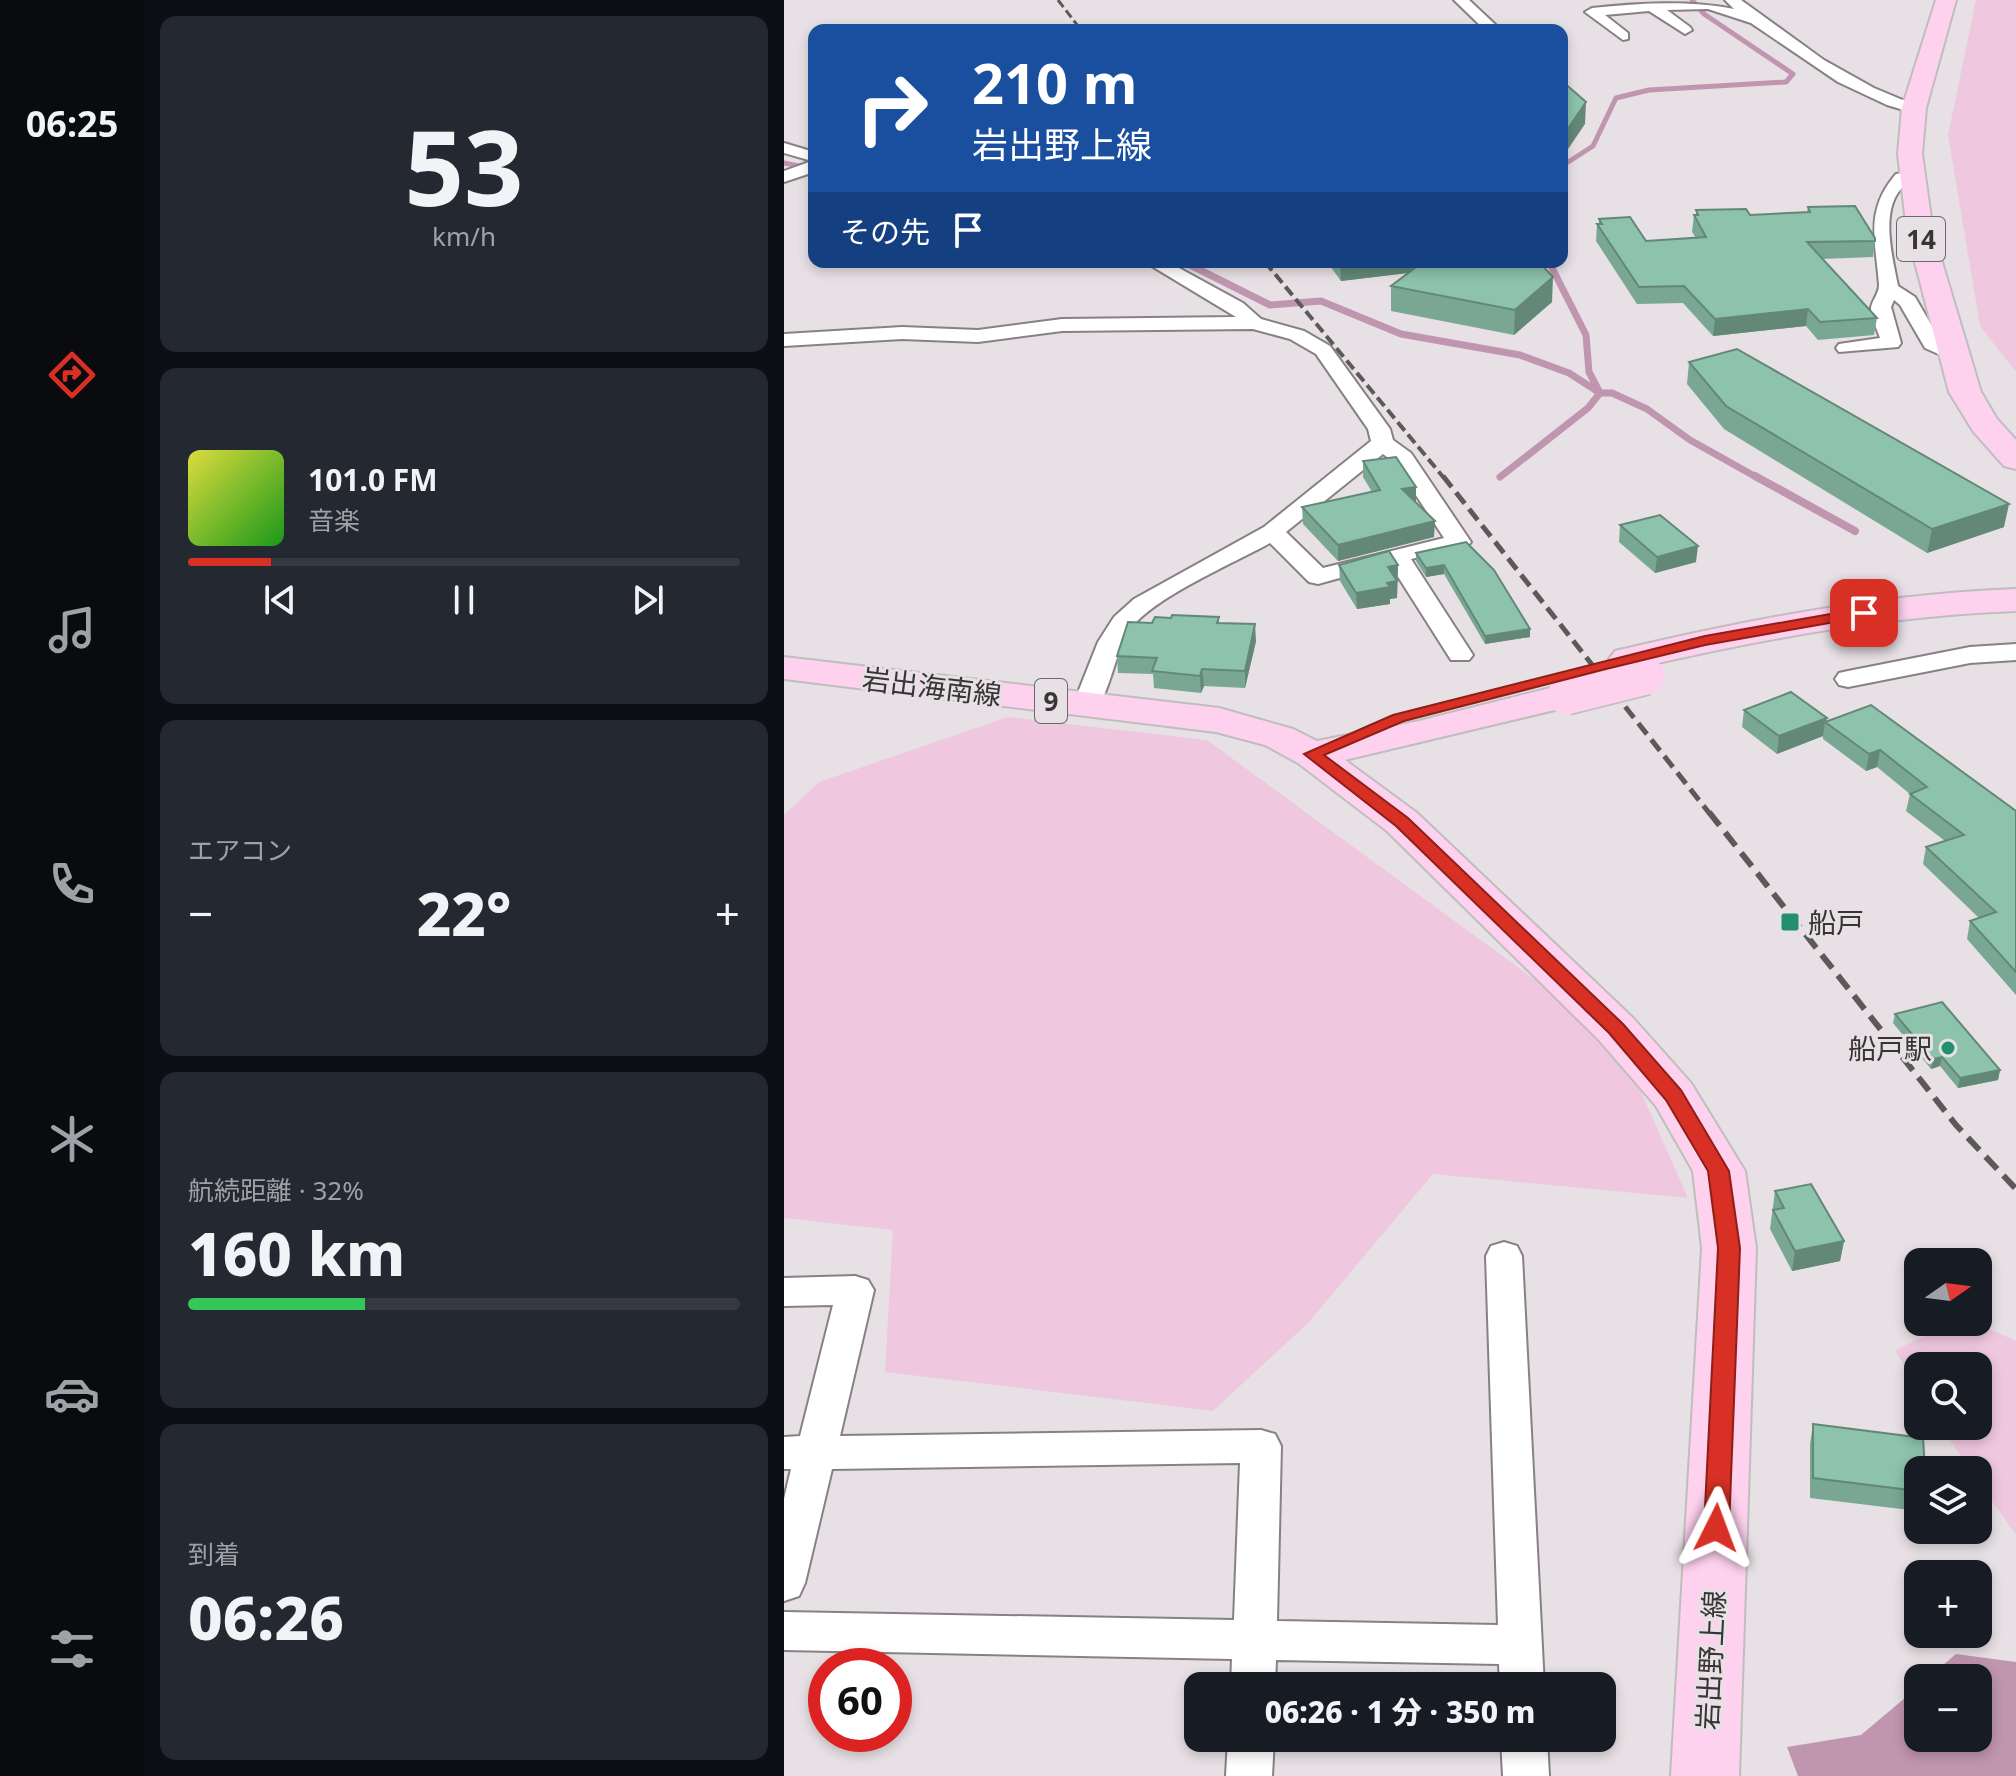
<!DOCTYPE html>
<html lang="ja">
<meta charset="utf-8">
<style>
body{margin:0;font-family:"Noto Sans","Noto Sans JP",sans-serif;background:#242831;color:#f1f3f6;height:100vh;display:flex;flex-direction:column;font-size:30px;white-space:nowrap}
*{box-sizing:border-box;margin:0}
p{font-size:26px;color:#9ea1a6}
.icon{flex:none;width:44px;height:44px;fill:none;stroke:currentColor;stroke-width:2;stroke-linecap:round;stroke-linejoin:round}
.map{position:relative;flex:1;overflow:hidden}
.panel{display:flex;flex-direction:column;gap:16px;padding:16px;background:#0d0f14;width:640px}
.panel>*{flex:none}
.guide{position:absolute;left:24px;top:24px;width:760px;height:244px;border-radius:16px;box-shadow:0 4px 12px #0003;background:#1a4fa0;color:#fff;overflow:hidden}
.needle{width:52px;rotate:76deg}
.tools{position:absolute;left:1120px;top:1248px;display:grid;gap:16px}
.tools a{display:grid;place-items:center;width:88px;height:88px;border-radius:16px;background:#171b24;box-shadow:0 4px 12px #0003;font-size:40px}
.speed{position:absolute;left:24px;top:1648px;display:flex;gap:16px;font-size:40px;font-weight:700;text-align:center}
.speed>*{display:grid;place-content:center;width:104px;height:104px;border-radius:50%;background:#171b24;box-shadow:0 4px 12px #0003;line-height:1}
.speed .limit{border:12px solid #d22;background:#fff;color:#111}
.pin{position:absolute;display:grid;place-items:center;width:68px;height:68px;color:#fff;margin:-34px;border-radius:16px;box-shadow:0 4px 12px #0006}
.me{position:absolute;width:88px;margin:-44px;rotate:3deg;stroke-linejoin:round;filter:drop-shadow(0 0 6px #0008)}
.turn{display:flex;align-items:center;gap:28px;height:168px;padding:0 32px;font-size:36px}
.turn .icon{width:104px;height:104px;stroke-width:2.5}
.turn b{display:block;font-size:56px;line-height:68px}
.then{display:flex;align-items:center;height:76px;padding:0 32px;background:#0003;gap:16px;font-size:30px}
.big{font-size:60px;font-weight:800;line-height:1.1}
.panel .card{flex:1;display:flex;flex-direction:column;justify-content:center;gap:12px;min-width:0;padding:0 28px;border-radius:16px;background:#242831}
.panel .dial{align-items:center;gap:0}
.dial b{font-size:104px;line-height:1}
.song{display:flex;align-items:center;gap:24px}
.cover{width:96px;height:96px;border-radius:12px;background:linear-gradient(135deg,hsl(60 70% 55%),hsl(120 70% 35%))}
.played{height:8px;border-radius:4px;background:linear-gradient(90deg,#d93025 15%,#363941 15%)}
.keys{display:flex;justify-content:space-around;direction:ltr}
.heat{display:flex;justify-content:space-between;align-items:center;font-size:44px;direction:ltr}
.charge{height:12px;border-radius:6px;background:linear-gradient(90deg,#34c759 32%,#363941 0)}
.trip{position:absolute;left:400px;top:1672px;width:432px;height:80px;border-radius:16px;background:#171b24;box-shadow:0 4px 12px #0003;font-weight:800;line-height:80px;text-align:center}
main{display:flex;flex:1;min-height:0}
.menu{display:flex;flex-direction:column;width:144px;justify-content:space-around;align-items:center;background:#090b0e;color:#9ea1a6}
.menu .icon{width:56px;height:56px}
.menu .active{color:#d93025}
.menu b{font-size:36px;color:#f1f3f6}
.map>svg:first-child{display:block}
.green{fill:#efc8df}
.water{fill:#c095af}
.lines{fill:none;stroke-linecap:round;stroke-linejoin:round}
.stream-far2{stroke:#c095af;stroke-width:5}
.stream-far1{stroke:#c095af;stroke-width:7}
.stream{stroke:#c095af;stroke-width:8}
.minor-casing{stroke:#878185;stroke-width:4}
.primary-casing{stroke:#bfbebf;stroke-width:4}
.minor{fill:#fff;fill-rule:evenodd}
.primary{fill:#fed1ee;fill-rule:evenodd}
.rail-far3{stroke:#5d595b;stroke-width:3;stroke-dasharray:9 4;stroke-linecap:butt}
.rail-far2{stroke:#5d595b;stroke-width:4;stroke-dasharray:11 5;stroke-linecap:butt}
.rail-far1{stroke:#5d595b;stroke-width:5;stroke-dasharray:14 7;stroke-linecap:butt}
.rail{stroke:#5d595b;stroke-width:6;stroke-dasharray:17 9;stroke-linecap:butt}
.primary-bridge-casing{stroke:#bfbebf;stroke-width:40;stroke-linecap:butt}
.primary-bridge{stroke:#fed1ee;stroke-width:37}
.wall{fill:#79a794}
.shaded-wall{fill:#638878}
.building{fill:#8dc2ac;stroke:#638878;stroke-width:2}
.route{fill:#d93025;stroke:#8d1f18;stroke-width:2}
.poi-dot{fill:#238f6e;stroke:#e7e0e4;stroke-width:3}
.labels{text-anchor:middle;dominant-baseline:central;stroke-width:6;stroke-linejoin:round;paint-order:stroke}
.shield{fill:#e7e0e4;stroke:#6c686b;stroke-width:2}
.shield-label{font-size:26px;font-weight:bold;fill:#383537}
.street-label{font-size:28px;fill:#383537;stroke:#e7e0e4}
.poi-label{font-size:28px;fill:#383537;stroke:#e7e0e4;text-anchor:start}
</style>
<main>
<nav class="menu">
<b>06:25</b>
<svg class="icon active" aria-label="directions" viewBox="0 0 24 24"><path d="M12 3l9 9-9 9-9-9zM9 14v-3h6M13 9l2 2-2 2"/></svg>
<svg class="icon" aria-label="music" viewBox="0 0 24 24"><path d="M9 18V5l10-2v13"/><circle cx="6" cy="18" r="3"/><circle cx="16" cy="16" r="3"/></svg>
<svg class="icon" aria-label="phone" viewBox="0 0 24 24"><path d="M5 4h4l2 5-3 2q2 4 5 5l2-3 5 2v4C11 20 4 13 5 4z"/></svg>
<svg class="icon" aria-label="climate" viewBox="0 0 24 24"><path d="M12 3v18M4 7l16 10M4 17L20 7"/></svg>
<svg class="icon" aria-label="car" viewBox="0 0 24 24"><path d="M5 17H2v-5l4-1 3-4h7l3 4 3 1v5h-3M9 17h6M6 11h13"/><circle cx="7" cy="17" r="2"/><circle cx="17" cy="17" r="2"/></svg>
<svg class="icon" aria-label="filters" viewBox="0 0 24 24"><path d="M4 7h16M4 17h16"/><circle cx="9" cy="7" r="2"/><circle cx="15" cy="17" r="2"/></svg>
</nav>
<section class="panel">
<div class="card dial"><b>53</b><p>km/h</p></div>
<div class="card">
<div class="song"><i class="cover"></i><div><b>101.0 FM</b><p>音楽</p></div></div>
<div class="played"></div>
<div class="keys"><svg class="icon" aria-label="previous" viewBox="0 0 24 24"><path d="M18 5L8 12l10 7zM5 5v14"/></svg><svg class="icon" aria-label="pause" viewBox="0 0 24 24"><path d="M8 5v14M16 5v14"/></svg><svg class="icon" aria-label="next" viewBox="0 0 24 24"><path d="M6 5l10 7-10 7zM19 5v14"/></svg></div>
</div>
<div class="card"><p>エアコン</p>
<div class="heat"><a>−</a><b class="big">22°</b><a>+</a></div>
</div>
<div class="card"><p>航続距離 · 32%</p><b class="big">160 km</b><div class="charge"></div></div>
<div class="card"><p>到着</p><b class="big">06:26</b></div>
</section>
<div class="map">
<svg width="1232" height="1776" viewBox="0 0 1232 1776">
<rect width="100%" height="100%" fill="#e7e0e4"/>
<g class="green">
<path d="M1192 0H1232V372L1196 326 1164 135Z"/>
<path d="M224 717 423 740 769 993 850 1076 904 1198 649 1174 525 1322 429 1411 101 1372 109 1230 0 1218V815L35 782Z"/>
<path d="M1171 1322H1190L1232 1341V1535L1194 1481V1470H1187L1156 1426H1194V1366H1134V1390L1111 1350Z"/>
</g>
<path class="water" d="M1172 1654 1232 1662V1776H1014L1003 1747 1077 1735 1134 1687V1738H1194V1678H1144Z"/>
<g class="lines">
<g class="stream-far2">
<path d="M0 163 30 169"/>
<path d="M778 166 809 146 832 98 865 90 1002 82 1009 74 920 14 908 0"/>
</g>
<g class="stream-far1">
<path d="M400 262 486 305 537 301 617 334 736 355 785 373 816 393H828L863 409 906 440 974 478"/>
<path d="M765 262 802 335 805 372 815 391"/>
<path d="M716 477 804 408 816 393"/>
</g>
<path class="stream" d="M971 476 1071 531"/>
<defs>
<g id="minor">
<path d="M670 0H685L717 30H701Z"/>
<path d="M941 0H957L1040 60 1090 88 1138 108 1130 113 1103 105 1054 82 967 23 924 9 883 10 906 27 908 30 901 34 865 11 821 15 844 33V39L839 40 801 12 808 8C855 3 905 0 950 9Z"/>
<path d="M0 143 30 152V172L0 182V171L28 161 0 153Z"/>
<path d="M1129 172 1138 177C1132 182 1126 181 1121 185 1094 207 1109 259 1114 286L1131 297 1156 340 1180 355 1170 361 1141 348 1116 305 1110 300 1107 307 1117 343 1114 347 1055 352 1052 348 1055 344 1096 338C1093 329 1087 317 1087 308 1088 300 1095 294 1095 285 1092 242 1080 211 1112 174Z"/>
<path d="M361 262H384L459 303 477 319 520 331 546 346 606 429 609 440 627 453 687 542 683 547 627 559 689 655 685 660H667L606 564 534 584 525 582 486 543C450 563 373 596 349 626 330 650 329 686 311 711H293L289 705 314 642 330 617 350 599 480 527 587 441 584 429 532 354 506 339 469 329 278 331 194 342 118 339 0 346V334L118 327 194 330 278 319 452 317ZM599 454 611 463 660 538 539 568 502 532Z"/>
<path d="M1232 644V660L1186 663 1064 687 1055 685 1051 679 1055 673 1064 671 1186 647Z"/>
<path d="M720 1242 733 1246 738 1256 760 1686H716L715 1664 492 1660 491 1686H447L448 1659 0 1650V1612L450 1620 456 1463 48 1469 21 1583 15 1596 0 1601V1499L7 1469H0V1437L16 1436 49 1305 0 1306V1278L71 1276 84 1280 90 1290 56 1436 477 1430 491 1434 497 1446 493 1621 714 1625 702 1256 707 1246Z"/>
<path d="M444 1738H490L488 1776H442Z"/>
<path d="M717 1738H763L765 1776H719Z"/>
</g>
<g id="primary">
<path d="M1152 0H1172L1142 108 1138 154 1149 232 1197 392 1213 419 1232 440V469L1220 466 1189 431 1165 392 1123 232 1114 154 1118 108Z"/>
<path d="M1232 589V611C1100 616 972 640 844 670L831 667 825 659 831 651 844 648C972 618 1100 594 1232 589Z"/>
<path d="M0 657 435 708 509 729 533 741 635 721 782 684 796 688 801 696 796 704 561 760 633 813 849 1018 907 1083 961 1171 972 1248 955 1776H887L918 1248 909 1171 872 1106 815 1040 603 831 514 763 481 745 432 732 0 679Z"/>
</g>
</defs>
<use href="#minor" class="minor-casing"/>
<use href="#primary" class="primary-casing"/>
<use href="#minor" class="minor"/>
<use href="#primary" class="primary"/>
<path class="rail-far3" d="M274 0 297 30"/>
<path class="rail-far2" d="M481 262 660 478"/>
<path class="rail-far1" d="M659 476 926 814"/>
<path class="rail" d="M925 812 1172 1125 1232 1189"/>
<defs>
<path id="primary-bridge" d="M782 696 862 676"/>
</defs>
<use href="#primary-bridge" class="primary-bridge-casing"/>
<use href="#primary-bridge" class="primary-bridge"/>
</g>
<g class="wall">
<path d="M1024 207 1091 241 1089 257 1038 259 1093 318 1090 335 1034 340 1022 326 929 336 899 303 853 304 812 241 813 224H815V219L862 241 912 238 908 232 910 215H912V210L966 215 1023 212Z"/>
<path d="M543 262H755L768 302 730 335 607 311V286L625 273 557 281Z"/>
<path d="M905 362 1220 527 1143 553 940 429 903 384Z"/>
<path d="M579 461 632 502 650 537 554 561 519 524 518 507 588 492 579 477Z"/>
<path d="M836 525 912 562 871 573 835 542Z"/>
<path d="M682 542 746 629V637L701 644 660 574 642 577 632 561V553Z"/>
<path d="M555 565H614L613 598 606 599V604L573 609 556 581Z"/>
<path d="M435 617V623L472 641 461 688 420 686 417 693 370 688 369 674 334 673 333 656 387 618Z"/>
<path d="M960 710 1043 721 1232 811V995L1183 939 1186 921 1195 918 1139 864 1142 847 1161 841 1122 811 1126 794 1093 767 1082 771 1039 739V736L993 754 958 727Z"/>
<path d="M1111 1014 1216 1070 1214 1080 1174 1088 1156 1066 1147 1069 1109 1023Z"/>
<path d="M991 1191 1060 1241 1056 1261 1008 1271 986 1229Z"/>
<path d="M1029 1424 1134 1470V1511L1026 1498V1444Z"/>
</g>
<g class="shaded-wall">
<path d="M802 102 801 124 782 152 778 154V133Z"/>
<path d="M556 262H663V268L557 281Z"/>
<path d="M769 277 768 302 730 335 731 310Z"/>
<path d="M1024 309 1022 326 929 336 931 319Z"/>
<path d="M632 487V503L618 489Z"/>
<path d="M1225 504 1220 527 1143 553 1148 529Z"/>
<path d="M651 521 650 537 554 561V545Z"/>
<path d="M914 546 912 562 871 573 873 557Z"/>
<path d="M614 565 613 598 606 599V604L573 609 572 593 604 567Z"/>
<path d="M660 565V574L642 577V568Z"/>
<path d="M471 624 472 641 461 688V671Z"/>
<path d="M746 629V637L701 644V636Z"/>
<path d="M418 669 420 686 417 693 416 676Z"/>
<path d="M1043 718 1042 723 1041 722 1039 736 993 754 995 736Z"/>
<path d="M1096 750 1093 767 1082 771 1085 754Z"/>
<path d="M1158 1057 1156 1066 1147 1069 1149 1059Z"/>
<path d="M1216 1070 1214 1080 1174 1088 1176 1078Z"/>
<path d="M1060 1241 1056 1261 1008 1271 1011 1251Z"/>
</g>
<g class="building">
<path d="M778 81 802 102 783 130 778 133Z"/>
<path d="M1071 206 1091 238V241L1023 242 1093 318 1036 322 1024 309 931 319 900 286 855 287 813 224H818L815 219 846 217 862 241 922 237 910 215H914L912 210 962 209 966 215 1026 212 1024 207Z"/>
<path d="M639 262H755L769 277 731 310 607 286Z"/>
<path d="M953 349 1225 504 1148 529 942 406 905 362Z"/>
<path d="M612 457 632 487 618 489 651 521 554 545 518 507 596 490 579 461Z"/>
<path d="M876 515 914 546 873 557 836 525Z"/>
<path d="M682 542 710 570 746 629 701 636 660 565 642 568 632 553Z"/>
<path d="M605 551 614 565 604 567 613 581 603 583 606 587 572 593 555 565Z"/>
<path d="M388 615 435 617 433 623 471 624 461 671 418 669 416 676 368 671 373 658 333 656 344 622 368 623 371 617 387 618Z"/>
<path d="M1007 692 1043 718 995 736 960 710Z"/>
<path d="M1087 705 1232 811V972L1186 921 1212 912 1142 847 1180 835 1126 794 1143 787 1096 750 1085 754 1041 722Z"/>
<path d="M1158 1002 1216 1070 1176 1078 1158 1057 1149 1059 1111 1014Z"/>
<path d="M1027 1184 1060 1241 1011 1251 989 1210 1000 1208 991 1191Z"/>
<path d="M1029 1424 1139 1438 1141 1470H1134V1491L1029 1478Z"/>
</g>
<path class="route" d="M1080 608 1087 613 1085 616 921 645 822 669 620 721 540 755 624 818 839 1024 897 1090 945 1171 956 1248 945 1528 941 1535 932 1538 923 1535 920 1528 934 1248 924 1171 882 1100 825 1033 612 826 520 754 609 715 921 636Z"/>
<g class="poi-dot">
<rect x="996" y="912" width="20" height="20" rx="4"/>
<circle cx="1164" cy="1048" r="8"/>
</g>
<g class="labels">
<g class="shield">
<rect x="1113" y="217" width="48" height="44" rx="6"/>
<rect x="251" y="679" width="32" height="44" rx="6"/>
</g>
<g class="shield-label">
<text x="1137" y="239">14</text>
<text x="267" y="701">9</text>
</g>
<g class="street-label">
<text transform="translate(148 686) rotate(7)">岩出海南線</text>
<text transform="translate(926 1660) rotate(-87)">岩出野上線</text>
</g>
<g class="poi-label">
<text x="1024" y="922">船戸</text>
<text x="1148" y="1048" text-anchor="end">船戸駅</text>
</g>
</g>
</svg>
<div class="tools">
<a><svg class="needle" viewBox="-14 -14 28 28"><path d="M0-13l5 13h-10z" fill="#e53935"/><path d="M0 13l5-13h-10z" fill="#9ea1a6"/></svg></a>
<a><svg class="icon" aria-label="search" viewBox="0 0 24 24"><circle cx="10" cy="10" r="6"/><path d="M15 15l6 6"/></svg></a>
<a><svg class="icon" aria-label="layers" viewBox="0 0 24 24"><path d="M12 4l9 5-9 5-9-5zM3 14l9 5 9-5"/></svg></a>
<a>+</a>
<a>−</a>
</div>
<div class="speed"><div class="limit">60</div></div>
<div class="pin" style="left:1080px;top:613px;background:#d93025"><svg class="icon" aria-label="arrive" viewBox="0 0 24 24"><path d="M6 21V4h12l-3 4 3 4H6"/></svg></div>
<svg class="me" style="left:932px;top:1528px" viewBox="-20 -20 40 40"><path d="M0-17L14 15 0 8-14 15z" fill="#d93025" stroke="#fff" stroke-width="4"/></svg>
<div class="trip">06:26 · 1 分 · 350 m</div>
<div class="guide">
<div class="turn"><svg class="icon" aria-label="right" viewBox="0 0 24 24"><path d="M7 20v-9h11M14 6l5 5-5 5"/></svg><div><b>210 m</b>岩出野上線</div></div>
<div class="then">その先<svg class="icon" aria-label="arrive" viewBox="0 0 24 24"><path d="M6 21V4h12l-3 4 3 4H6"/></svg></div>
</div>
</div>
</main>
